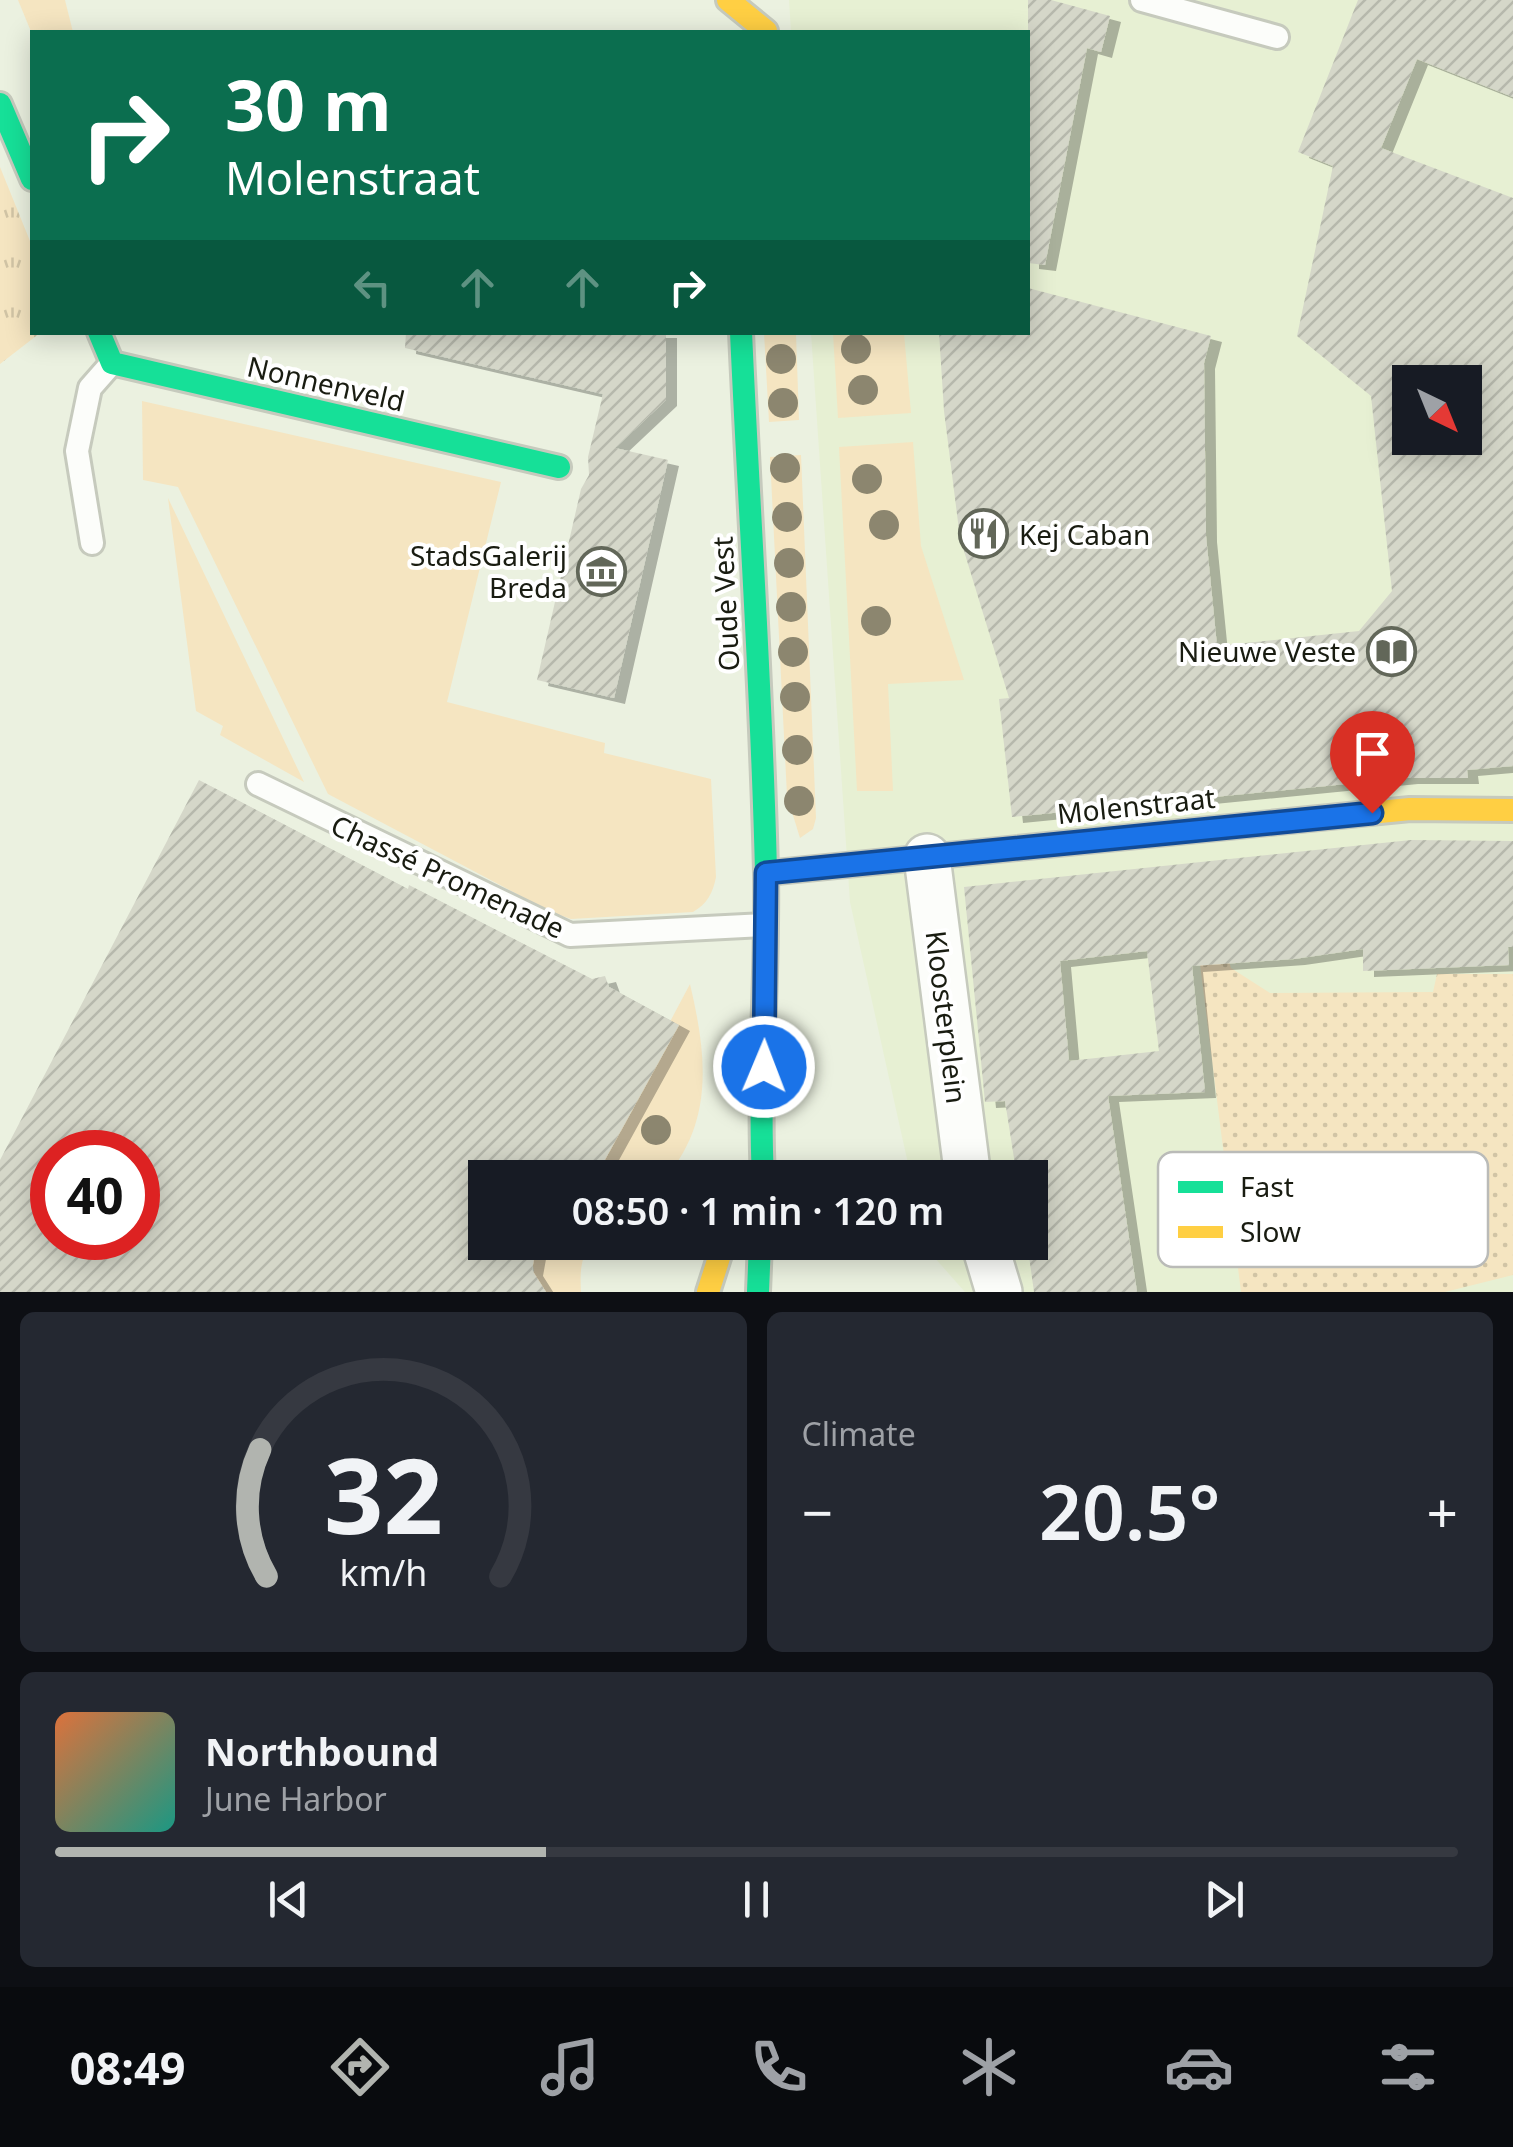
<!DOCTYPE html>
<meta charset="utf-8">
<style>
body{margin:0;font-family:"Noto Sans",sans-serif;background:#242831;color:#f1f3f6;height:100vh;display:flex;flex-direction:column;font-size:38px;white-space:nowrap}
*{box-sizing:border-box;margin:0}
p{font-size:32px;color:#9ea1a6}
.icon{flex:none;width:55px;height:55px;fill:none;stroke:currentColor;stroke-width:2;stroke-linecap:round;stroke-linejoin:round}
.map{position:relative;height:1292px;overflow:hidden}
.sheet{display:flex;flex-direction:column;gap:20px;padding:20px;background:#0d0f14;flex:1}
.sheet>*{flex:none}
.hud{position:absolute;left:30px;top:30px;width:1000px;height:305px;border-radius:0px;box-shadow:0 5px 25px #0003;background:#0b6e4f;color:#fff;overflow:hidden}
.needle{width:65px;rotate:137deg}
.controls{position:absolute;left:1392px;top:365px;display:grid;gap:20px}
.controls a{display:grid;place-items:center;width:90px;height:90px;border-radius:0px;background:#171b24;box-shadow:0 5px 25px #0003;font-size:50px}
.speed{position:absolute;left:30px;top:1130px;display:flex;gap:20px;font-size:50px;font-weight:700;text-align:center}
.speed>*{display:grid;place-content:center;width:130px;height:130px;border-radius:50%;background:#171b24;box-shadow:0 5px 25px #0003;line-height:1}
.speed .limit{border:15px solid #d22;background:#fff;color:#111}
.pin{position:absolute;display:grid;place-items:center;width:85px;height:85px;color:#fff;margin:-102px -42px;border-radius:50% 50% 50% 0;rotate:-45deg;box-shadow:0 0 10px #0007}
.pin .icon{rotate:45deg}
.me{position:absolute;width:110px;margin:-55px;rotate:1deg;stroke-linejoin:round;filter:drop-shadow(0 0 8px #0008)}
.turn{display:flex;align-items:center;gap:35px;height:210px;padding:0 30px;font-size:45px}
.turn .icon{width:130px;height:130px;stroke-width:2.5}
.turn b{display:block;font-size:70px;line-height:85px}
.lanes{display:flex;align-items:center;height:95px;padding:0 30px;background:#0003;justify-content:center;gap:50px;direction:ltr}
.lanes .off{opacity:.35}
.big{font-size:75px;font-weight:600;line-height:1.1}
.sheet .card{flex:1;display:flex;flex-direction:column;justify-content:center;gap:15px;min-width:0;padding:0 35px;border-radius:15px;background:#242831}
.sheet .dial{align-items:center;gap:0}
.dial svg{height:260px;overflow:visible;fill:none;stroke:#363941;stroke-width:7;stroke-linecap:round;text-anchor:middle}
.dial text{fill:#f1f3f6;stroke:none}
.song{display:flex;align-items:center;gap:30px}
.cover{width:120px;height:120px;border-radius:15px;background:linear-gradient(135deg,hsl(20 70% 55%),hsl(170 70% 35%))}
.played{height:10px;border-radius:5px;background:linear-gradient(90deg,#b1b4af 35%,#363941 35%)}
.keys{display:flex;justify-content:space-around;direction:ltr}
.heat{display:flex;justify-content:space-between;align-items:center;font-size:55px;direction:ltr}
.sheet .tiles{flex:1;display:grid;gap:20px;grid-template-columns:1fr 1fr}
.card:last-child{grid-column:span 2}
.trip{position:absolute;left:468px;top:1160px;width:580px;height:100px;border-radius:0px;background:#171b24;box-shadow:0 5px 25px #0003;font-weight:600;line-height:100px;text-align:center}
.tabs{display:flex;height:160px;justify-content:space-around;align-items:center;background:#090b0e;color:#9ea1a6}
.tabs .icon{width:70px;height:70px}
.tabs .active{color:#b1b4af}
.tabs b{font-size:45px;color:#f1f3f6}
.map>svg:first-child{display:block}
.built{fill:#e7f0d3;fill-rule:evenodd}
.grass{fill:#f5e5c1}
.park{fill:url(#park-tufts)}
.garden{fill:url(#garden-dots)}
.building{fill:url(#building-hatch);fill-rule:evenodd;filter:url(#shadow)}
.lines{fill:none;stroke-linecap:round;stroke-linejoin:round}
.lane-casing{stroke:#c6cabd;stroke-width:28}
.street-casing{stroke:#c6cabd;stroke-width:50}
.fast-casing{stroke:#c6cabd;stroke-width:28}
.slow-casing{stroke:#c6cabd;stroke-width:28}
.lane{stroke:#fcfdfa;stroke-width:22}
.street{stroke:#fcfdfa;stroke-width:45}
.fast{stroke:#16e098;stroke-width:22}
.slow{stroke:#ffcf43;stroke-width:22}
.tree{fill:#8c866f}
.route-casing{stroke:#114b97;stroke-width:25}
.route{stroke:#1a73e8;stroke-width:18}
.labels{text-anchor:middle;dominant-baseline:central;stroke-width:8;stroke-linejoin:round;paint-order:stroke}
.street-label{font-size:28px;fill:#191c11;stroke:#fff}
.poi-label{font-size:28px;fill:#191c11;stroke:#fff;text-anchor:end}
.key{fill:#fff;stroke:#babbb8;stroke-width:2.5}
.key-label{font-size:28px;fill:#191c11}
</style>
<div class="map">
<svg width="1513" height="1292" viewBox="0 0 1513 1292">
<defs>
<pattern id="park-tufts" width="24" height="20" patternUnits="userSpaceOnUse" patternTransform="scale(2.5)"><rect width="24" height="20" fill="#f5e5c1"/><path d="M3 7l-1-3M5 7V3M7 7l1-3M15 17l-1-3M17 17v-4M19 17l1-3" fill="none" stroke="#d1c4a5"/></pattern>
<pattern id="garden-dots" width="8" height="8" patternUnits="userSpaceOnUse" patternTransform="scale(2.5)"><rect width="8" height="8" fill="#f5e5c1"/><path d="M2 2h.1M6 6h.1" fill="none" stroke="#d1c4a5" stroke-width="1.8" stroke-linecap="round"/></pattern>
<pattern id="building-hatch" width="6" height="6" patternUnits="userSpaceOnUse" patternTransform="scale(2.5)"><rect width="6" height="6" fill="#d5d7c9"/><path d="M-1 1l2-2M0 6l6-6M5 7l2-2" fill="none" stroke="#b6b8ac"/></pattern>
<filter id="shadow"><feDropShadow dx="11" dy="6" stdDeviation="0" flood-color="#0004"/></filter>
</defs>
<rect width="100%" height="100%" fill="#ebf1e0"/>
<path class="built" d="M789 0H1513V1292H965L926 1248 925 1243 1030 1242V1178L911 1177 850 902 811 333 1028 332V32H791ZM1410 382H1465V438H1410Z"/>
<g class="grass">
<path d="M18 0H65L73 32 32 34Z"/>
<path d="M764 333H796L799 420 769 422Z"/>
<path d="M833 333H904L911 413 838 418Z"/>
<path d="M142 401 501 482 447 702 605 743 604 753 711 779 716 877C713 893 707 904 693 912L571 919 551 912 328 794 178 487 143 480Z"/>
<path d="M913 442 921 546 964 680 888 684 893 791H857L839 447Z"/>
<path d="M801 455 816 818 813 829 800 838 787 796 770 457Z"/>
<path d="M168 498 304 782 220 735 223 726 196 711Z"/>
<path d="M690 984C706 1052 715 1119 666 1177L587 1178Z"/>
<path d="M529 1243H591C580 1259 580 1273 581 1292H523L534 1271Z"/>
</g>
<path class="park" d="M0 167 32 246V332L40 333 0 364Z"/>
<path class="garden" d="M1222 938 1231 968 1270 993 1433 992 1437 974H1513V1275L1445 1292H1241L1197 940Z"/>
<g class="building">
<path d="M1028 0H1051L1110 16 1101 52 1087 48 1045 265 1028 263Z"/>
<path d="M1358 0H1513V97L1417 59 1381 148 1513 198V766L1467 770 1468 778H1407L1012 817 999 699 1009 698 960 538 944 411 939 332H1028V288L1211 336 1204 363 1206 536 1217 646 1359 631 1392 591 1371 396 1297 336 1333 166 1298 152ZM1410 382H1465V438H1410Z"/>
<path d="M406 332H666V400L615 448 668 460 614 698 537 680 581 489 589 475 588 457 603 394 405 348Z"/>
<path d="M199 780 408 889 409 885 592 979 605 976 609 987 679 1025 602 1165 594 1161 585 1178H485V1242H537L532 1270 546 1292H0V1160ZM52 1152H138V1238H52Z"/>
<path d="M1411 840 1513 841V947H1508L1509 965 1363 971V949L1294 959 1192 966 1205 1092 1108 1096 1137 1292H1034L1027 1242H1030V1178H1018L1016 1171 1005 1101 985 1102 964 887ZM1147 951 1159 1051 1069 1061 1060 961Z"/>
</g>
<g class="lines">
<defs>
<g id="lane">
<path d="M1142 0 1277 37"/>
<path d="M92 543 77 451 90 388 112 363"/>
<path d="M258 784 570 935 765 925"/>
</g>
<g id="street">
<path d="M927 857 968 1178"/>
<path d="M984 1242 999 1292"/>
</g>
<g id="fast">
<path d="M0 104 32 179"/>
<path d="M99 332 112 363 559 467"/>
<path d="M741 332C749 512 762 693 766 873 768 975 758 1077 763 1178"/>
<path d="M758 1292 760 1242"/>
</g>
<g id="slow">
<path d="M728 0 766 31"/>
<path d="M766 873 1410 809 1513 810"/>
<path d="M708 1292 724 1242"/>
</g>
</defs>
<use href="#lane" class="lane-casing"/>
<use href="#street" class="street-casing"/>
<use href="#fast" class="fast-casing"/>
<use href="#slow" class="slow-casing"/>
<use href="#lane" class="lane"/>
<use href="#street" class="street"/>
<use href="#fast" class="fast"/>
<use href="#slow" class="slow"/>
</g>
<g class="tree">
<circle cx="856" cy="349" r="15"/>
<circle cx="781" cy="359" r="15"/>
<circle cx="863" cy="390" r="15"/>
<circle cx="783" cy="403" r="15"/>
<circle cx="785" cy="468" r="15"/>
<circle cx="867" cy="479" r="15"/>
<circle cx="787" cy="517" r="15"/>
<circle cx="884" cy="525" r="15"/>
<circle cx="789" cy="563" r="15"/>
<circle cx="791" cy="607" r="15"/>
<circle cx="876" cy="621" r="15"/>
<circle cx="793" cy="652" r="15"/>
<circle cx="795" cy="697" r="15"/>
<circle cx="797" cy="750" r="15"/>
<circle cx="799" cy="801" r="15"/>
<circle cx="656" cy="1130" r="15"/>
</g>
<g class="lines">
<defs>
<path id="route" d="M764 1067 766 873 1372 813"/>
</defs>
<use href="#route" class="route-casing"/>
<use href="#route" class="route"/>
</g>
<defs>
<symbol id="restaurant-ring" viewBox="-11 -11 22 22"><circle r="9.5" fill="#fff" stroke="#626759" stroke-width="1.5"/><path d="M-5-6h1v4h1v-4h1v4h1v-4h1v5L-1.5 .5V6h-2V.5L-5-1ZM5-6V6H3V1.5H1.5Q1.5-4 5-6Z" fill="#626759"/></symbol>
<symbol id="museum-ring" viewBox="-11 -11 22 22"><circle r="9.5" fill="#fff" stroke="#626759" stroke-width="1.5"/><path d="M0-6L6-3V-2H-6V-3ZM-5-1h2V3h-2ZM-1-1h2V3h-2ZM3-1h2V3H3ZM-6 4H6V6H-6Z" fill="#626759"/></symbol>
<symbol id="library-ring" viewBox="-11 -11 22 22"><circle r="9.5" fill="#fff" stroke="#626759" stroke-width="1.5"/><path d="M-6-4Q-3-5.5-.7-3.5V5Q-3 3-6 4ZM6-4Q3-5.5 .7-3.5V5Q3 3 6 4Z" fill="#626759"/></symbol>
</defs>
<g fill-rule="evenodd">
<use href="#restaurant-ring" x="956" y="506" width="55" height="55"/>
<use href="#museum-ring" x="574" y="544" width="55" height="55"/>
<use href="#library-ring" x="1364" y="624" width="55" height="55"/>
</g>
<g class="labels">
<g class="street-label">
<text transform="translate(326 383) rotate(13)">Nonnenveld</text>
<text transform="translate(725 604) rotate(-93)">Oude Vest</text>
<text transform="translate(1136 805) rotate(-6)">Molenstraat</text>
<text transform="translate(448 876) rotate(25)">Chassé Promenade</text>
<text transform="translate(947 1017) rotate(83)">Kloosterplein</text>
</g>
<g class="poi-label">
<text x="1019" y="534" text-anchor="start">Kej Caban</text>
<text x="567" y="555">StadsGalerij<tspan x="567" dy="32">Breda</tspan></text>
<text x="1356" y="651">Nieuwe Veste</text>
</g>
</g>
<rect x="1158" y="1152" width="330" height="115" rx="15" class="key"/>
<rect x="1178" y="1181" width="45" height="12" fill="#16e098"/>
<rect x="1178" y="1226" width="45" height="12" fill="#ffcf43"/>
<g class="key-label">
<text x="1240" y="1197">Fast</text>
<text x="1240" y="1242">Slow</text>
</g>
</svg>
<div class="controls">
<a><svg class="needle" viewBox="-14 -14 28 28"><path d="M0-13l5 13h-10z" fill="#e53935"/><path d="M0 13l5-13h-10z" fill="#9ea1a6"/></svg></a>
</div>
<div class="speed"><div class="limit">40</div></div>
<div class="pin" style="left:1372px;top:813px;background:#d93025"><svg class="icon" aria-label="arrive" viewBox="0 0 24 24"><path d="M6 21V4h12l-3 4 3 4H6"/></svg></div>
<svg class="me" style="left:764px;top:1067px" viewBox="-20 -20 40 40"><circle r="17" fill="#1a73e8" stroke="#fff" stroke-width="3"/><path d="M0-11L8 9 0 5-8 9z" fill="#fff"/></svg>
<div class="trip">08:50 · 1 min · 120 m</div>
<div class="hud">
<div class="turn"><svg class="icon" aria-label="right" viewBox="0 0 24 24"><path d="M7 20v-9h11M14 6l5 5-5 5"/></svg><div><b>30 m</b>Molenstraat</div></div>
<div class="lanes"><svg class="icon off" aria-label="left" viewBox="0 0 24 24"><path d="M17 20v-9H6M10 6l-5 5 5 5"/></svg><svg class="icon off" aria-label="ahead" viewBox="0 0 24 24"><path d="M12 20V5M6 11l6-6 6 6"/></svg><svg class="icon off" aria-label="ahead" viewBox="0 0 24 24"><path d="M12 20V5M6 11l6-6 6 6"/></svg><svg class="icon" aria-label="right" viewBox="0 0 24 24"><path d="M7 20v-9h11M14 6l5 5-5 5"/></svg></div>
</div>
</div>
<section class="sheet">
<div class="tiles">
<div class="card dial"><svg viewBox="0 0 100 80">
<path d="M14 69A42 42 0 1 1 86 69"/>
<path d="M14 69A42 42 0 0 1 12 30" stroke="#b1b4af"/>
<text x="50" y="56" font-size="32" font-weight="700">32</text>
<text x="50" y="72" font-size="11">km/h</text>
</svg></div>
<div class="card"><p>Climate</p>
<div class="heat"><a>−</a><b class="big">20.5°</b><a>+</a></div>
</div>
<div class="card">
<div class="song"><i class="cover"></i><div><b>Northbound</b><p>June Harbor</p></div></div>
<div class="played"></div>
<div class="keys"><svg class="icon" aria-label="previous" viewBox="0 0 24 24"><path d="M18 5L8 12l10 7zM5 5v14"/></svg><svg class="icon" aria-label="pause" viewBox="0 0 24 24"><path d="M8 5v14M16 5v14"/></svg><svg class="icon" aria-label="next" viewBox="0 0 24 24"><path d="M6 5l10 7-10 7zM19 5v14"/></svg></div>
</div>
</div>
</section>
<nav class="tabs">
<b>08:49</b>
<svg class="icon active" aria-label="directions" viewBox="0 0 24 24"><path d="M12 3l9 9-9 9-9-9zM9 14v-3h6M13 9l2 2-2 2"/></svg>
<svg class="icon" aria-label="music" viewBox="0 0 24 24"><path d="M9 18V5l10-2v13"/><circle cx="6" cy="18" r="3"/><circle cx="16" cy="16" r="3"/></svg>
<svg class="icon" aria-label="phone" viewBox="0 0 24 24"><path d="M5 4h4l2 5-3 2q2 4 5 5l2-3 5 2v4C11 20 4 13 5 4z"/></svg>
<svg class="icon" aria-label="climate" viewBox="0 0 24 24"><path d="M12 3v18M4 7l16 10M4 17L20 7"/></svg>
<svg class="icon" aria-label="car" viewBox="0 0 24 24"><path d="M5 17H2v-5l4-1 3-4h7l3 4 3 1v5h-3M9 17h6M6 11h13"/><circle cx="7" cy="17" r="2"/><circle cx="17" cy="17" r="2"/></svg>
<svg class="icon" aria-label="filters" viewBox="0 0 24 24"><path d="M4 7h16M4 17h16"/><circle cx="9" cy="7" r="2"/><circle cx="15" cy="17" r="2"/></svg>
</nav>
